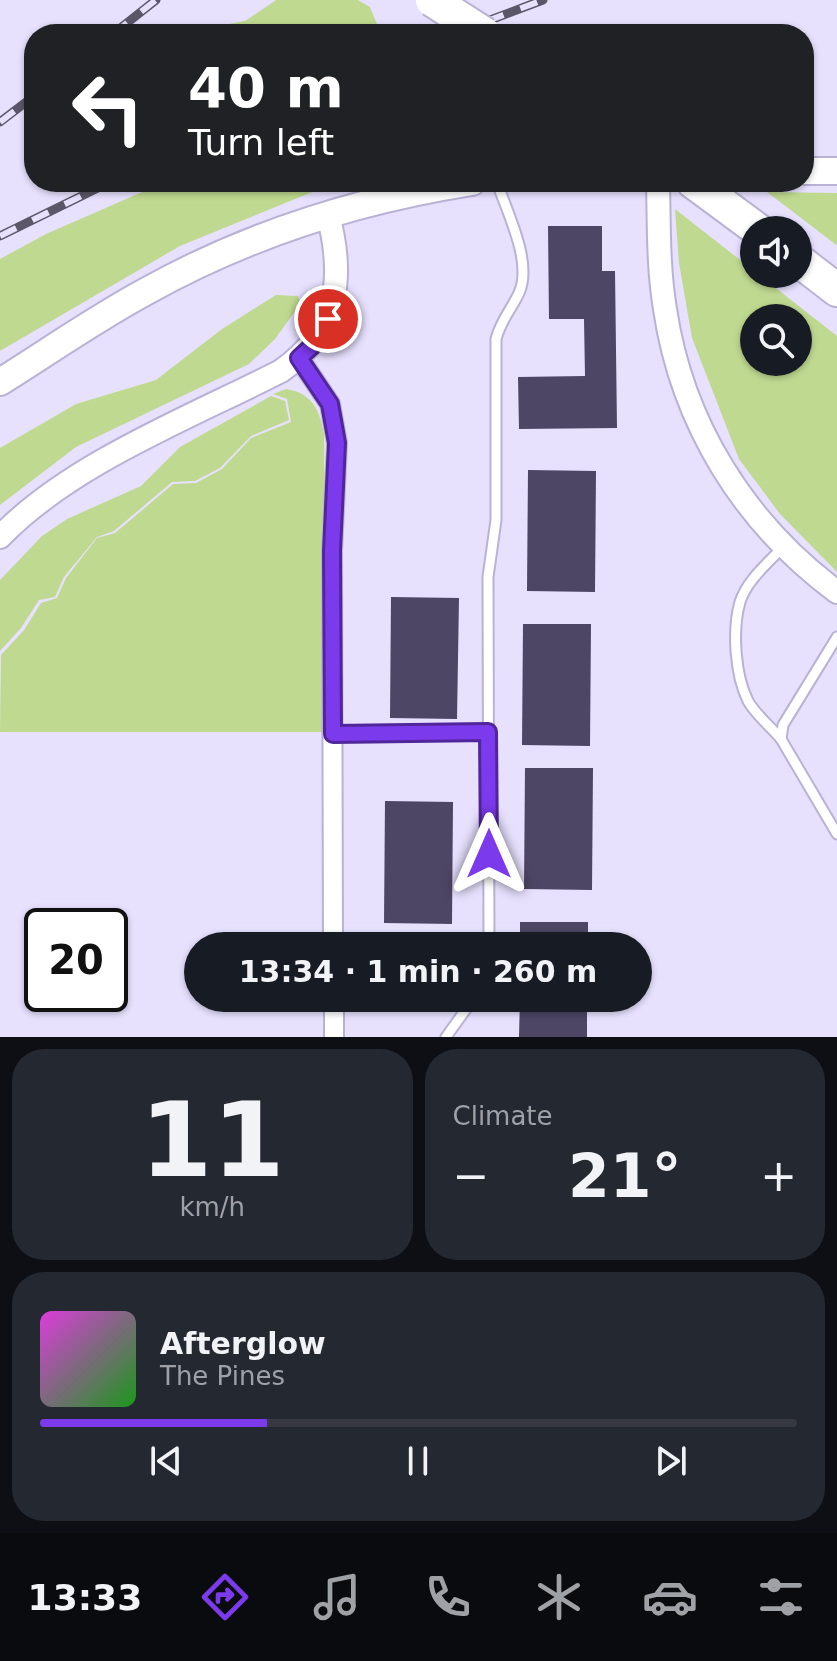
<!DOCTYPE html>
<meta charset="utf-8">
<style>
body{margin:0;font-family:"DejaVu Sans",sans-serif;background:#242831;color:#f1f3f6;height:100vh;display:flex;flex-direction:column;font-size:30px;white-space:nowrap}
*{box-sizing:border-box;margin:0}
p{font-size:26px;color:#9ea1a6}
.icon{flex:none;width:44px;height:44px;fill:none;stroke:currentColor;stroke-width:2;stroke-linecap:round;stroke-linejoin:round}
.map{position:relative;height:1037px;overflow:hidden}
.sheet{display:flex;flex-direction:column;gap:12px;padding:12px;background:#0d0f14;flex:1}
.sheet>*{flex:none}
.hud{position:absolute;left:24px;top:24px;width:790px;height:168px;border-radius:32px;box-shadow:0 2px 6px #0004;background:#202124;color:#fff;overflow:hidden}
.tools{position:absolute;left:740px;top:216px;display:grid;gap:16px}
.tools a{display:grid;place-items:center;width:72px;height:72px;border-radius:50%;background:#171b24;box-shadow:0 2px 6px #0004;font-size:40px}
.speed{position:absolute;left:24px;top:908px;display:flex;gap:16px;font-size:40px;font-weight:700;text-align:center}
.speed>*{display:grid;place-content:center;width:104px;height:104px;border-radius:50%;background:#171b24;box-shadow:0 2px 6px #0004;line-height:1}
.speed .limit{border:4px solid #111;border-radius:12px;background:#fff;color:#111}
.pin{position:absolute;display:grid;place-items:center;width:68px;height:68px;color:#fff;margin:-34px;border:4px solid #fff;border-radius:50%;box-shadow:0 2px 8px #0007}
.me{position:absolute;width:88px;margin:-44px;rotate:0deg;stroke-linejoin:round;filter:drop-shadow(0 0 6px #0008)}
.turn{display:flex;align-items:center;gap:28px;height:168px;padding:0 32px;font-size:36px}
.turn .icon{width:104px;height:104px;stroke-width:2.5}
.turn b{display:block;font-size:56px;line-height:68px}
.big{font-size:60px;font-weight:600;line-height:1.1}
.sheet .card{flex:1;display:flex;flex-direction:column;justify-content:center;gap:12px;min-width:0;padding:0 28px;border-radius:32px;background:#242831}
.sheet .dial{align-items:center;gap:0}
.dial b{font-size:104px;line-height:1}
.song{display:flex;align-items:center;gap:24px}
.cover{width:96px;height:96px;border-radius:12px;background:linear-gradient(135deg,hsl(300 70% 55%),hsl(120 70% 35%))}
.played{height:8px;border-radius:4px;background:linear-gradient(90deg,#7c3aed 30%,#363941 30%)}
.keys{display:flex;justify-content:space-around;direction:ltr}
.heat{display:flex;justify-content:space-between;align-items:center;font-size:44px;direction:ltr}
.sheet .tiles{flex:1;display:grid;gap:12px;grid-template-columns:1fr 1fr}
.card:last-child{grid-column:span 2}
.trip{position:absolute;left:184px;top:932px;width:468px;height:80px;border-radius:40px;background:#171b24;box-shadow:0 2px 6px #0004;font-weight:600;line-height:80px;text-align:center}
.menu{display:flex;height:128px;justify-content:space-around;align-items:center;background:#090b0e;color:#9ea1a6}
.menu .icon{width:56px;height:56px}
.menu .current{color:#7c3aed}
.menu b{font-size:36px;color:#f1f3f6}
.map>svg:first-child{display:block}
.green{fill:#bfda90;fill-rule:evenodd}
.building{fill:#4d4664}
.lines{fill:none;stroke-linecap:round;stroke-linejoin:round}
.service-casing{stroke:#b9b2d5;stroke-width:13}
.minor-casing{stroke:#b9b2d5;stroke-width:22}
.tertiary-casing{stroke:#b9b2d5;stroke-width:26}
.secondary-casing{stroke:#b9b2d5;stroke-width:30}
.motorway-casing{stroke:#b9b2d5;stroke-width:36}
.service{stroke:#fff;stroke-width:9}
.minor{stroke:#fff;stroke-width:18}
.tertiary{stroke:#fff;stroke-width:22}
.secondary{stroke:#fff;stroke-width:26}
.motorway{stroke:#fff;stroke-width:32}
.rail-casing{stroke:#5b5768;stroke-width:9}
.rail{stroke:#e7e1fe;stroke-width:6;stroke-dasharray:18;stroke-linecap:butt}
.motorway-bridge-casing{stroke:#b9b2d5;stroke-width:36;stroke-linecap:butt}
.motorway-bridge{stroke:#fff;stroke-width:32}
.route-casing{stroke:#51269a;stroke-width:20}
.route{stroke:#7c3aed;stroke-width:14}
</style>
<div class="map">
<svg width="837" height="1037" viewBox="0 0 837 1037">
<rect width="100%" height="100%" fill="#e7e1fe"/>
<g class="green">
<path d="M276 0H358L370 7 381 34H175L245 21Z"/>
<path d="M165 182H337L180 246 0 351V259L46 234Z"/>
<path d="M767 192 837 193V245L835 244Z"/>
<path d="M675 209 837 336V572L780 514 739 459 692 338 679 263ZM754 318H798V362H754Z"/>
<path d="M276 295 298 296 301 303 275 339 249 364 76 447 0 505V448L76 404 156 380 222 329Z"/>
<path d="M286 389C312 393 320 410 324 434L325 732H0L1 655 24 630 41 603 57 598 66 578 97 538 115 533 173 484 196 483 222 469 251 438 291 422 287 399 273 394Z"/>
<path d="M271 396 285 401 289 420 251 436 220 468 195 481 172 482 114 531 97 537 64 577 55 597 39 600 21 628 0 651V580L42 536 67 519 141 486 180 447Z"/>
</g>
<g class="building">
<path d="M548 226H602V271H615L617 428 519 429 518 377 585 376 584 319H549Z"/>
<path d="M528 470 596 471 595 592 527 591Z"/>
<path d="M391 597 459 598 457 719 390 718Z"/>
<path d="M523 624H591L590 746 522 745Z"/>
<path d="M525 768H593L592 890 524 889Z"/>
<path d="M385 801 453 802 452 924 384 923Z"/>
<rect x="520" y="922" width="68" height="24"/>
<path d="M520 998H587V1037H519Z"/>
</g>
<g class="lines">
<defs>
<g id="service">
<path d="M837 637 783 725 781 739 837 834"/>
<path d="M333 734 488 732"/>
<path d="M781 739C771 727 755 714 748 701 735 675 732 630 740 602 747 580 768 563 783 547"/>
<path d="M489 946 488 577 496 520V339C501 320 511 310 519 293 533 262 507 213 497 182"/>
<path d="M446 1037 474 998"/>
</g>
<g id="minor">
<path d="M299 358 330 404 337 443 332 551 333 946"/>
<path d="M334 998V1037"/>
</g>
<g id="tertiary">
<path d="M658 182C659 224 658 268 665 309 682 424 745 524 837 592"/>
<path d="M0 537C70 464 191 417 281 371 338 331 345 279 328 215"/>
</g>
<g id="secondary">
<path d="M804 171H837"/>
<path d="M0 382C48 352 95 319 145 292 245 236 358 200 472 182"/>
</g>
<g id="motorway">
<path d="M693 182 758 230"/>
<path d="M798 260 837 290"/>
</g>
</defs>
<use href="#service" class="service-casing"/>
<use href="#minor" class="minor-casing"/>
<use href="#tertiary" class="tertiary-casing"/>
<use href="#secondary" class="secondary-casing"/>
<use href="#motorway" class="motorway-casing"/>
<use href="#service" class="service"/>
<use href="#minor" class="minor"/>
<use href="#tertiary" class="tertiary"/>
<use href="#secondary" class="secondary"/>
<use href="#motorway" class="motorway"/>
<defs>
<g id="rail">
<path d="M113 34 156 0"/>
<path d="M453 34 543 0"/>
<path d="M0 122 34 96"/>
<path d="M0 236 110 182"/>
</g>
</defs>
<use href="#rail" class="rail-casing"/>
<use href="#rail" class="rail"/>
<defs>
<path id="motorway-bridge" d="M432 0 485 34"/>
</defs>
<use href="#motorway-bridge" class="motorway-bridge-casing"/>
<use href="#motorway-bridge" class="motorway-bridge"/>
</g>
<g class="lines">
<defs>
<path id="route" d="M328 319 311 347 299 358 330 404 337 443 332 551 333 734 488 732 489 854"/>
</defs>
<use href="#route" class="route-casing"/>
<use href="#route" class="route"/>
</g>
</svg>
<div class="tools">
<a><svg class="icon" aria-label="sound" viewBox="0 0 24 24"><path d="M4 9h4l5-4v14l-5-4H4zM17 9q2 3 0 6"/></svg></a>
<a><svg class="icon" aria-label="search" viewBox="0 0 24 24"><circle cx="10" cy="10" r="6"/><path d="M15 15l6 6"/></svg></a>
</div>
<div class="speed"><div class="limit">20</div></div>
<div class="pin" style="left:328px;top:319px;background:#d93025"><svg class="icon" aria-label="arrive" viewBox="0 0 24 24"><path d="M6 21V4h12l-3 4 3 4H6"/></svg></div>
<svg class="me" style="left:489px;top:854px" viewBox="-20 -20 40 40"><path d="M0-17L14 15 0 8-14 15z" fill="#7c3aed" stroke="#fff" stroke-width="4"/></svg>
<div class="trip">13:34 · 1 min · 260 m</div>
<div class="hud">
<div class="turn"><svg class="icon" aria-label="left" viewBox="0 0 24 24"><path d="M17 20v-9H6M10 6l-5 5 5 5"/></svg><div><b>40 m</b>Turn left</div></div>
</div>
</div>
<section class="sheet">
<div class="tiles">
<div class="card dial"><b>11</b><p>km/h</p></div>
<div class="card"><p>Climate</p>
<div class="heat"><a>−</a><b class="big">21°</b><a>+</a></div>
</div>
<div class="card">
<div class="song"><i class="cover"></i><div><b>Afterglow</b><p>The Pines</p></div></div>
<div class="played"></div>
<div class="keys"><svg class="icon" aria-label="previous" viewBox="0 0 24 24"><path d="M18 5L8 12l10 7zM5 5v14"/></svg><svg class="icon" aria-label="pause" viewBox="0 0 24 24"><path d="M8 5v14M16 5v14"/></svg><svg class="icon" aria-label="next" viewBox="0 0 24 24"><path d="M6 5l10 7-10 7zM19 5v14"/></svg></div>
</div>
</div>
</section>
<nav class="menu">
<b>13:33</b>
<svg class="icon current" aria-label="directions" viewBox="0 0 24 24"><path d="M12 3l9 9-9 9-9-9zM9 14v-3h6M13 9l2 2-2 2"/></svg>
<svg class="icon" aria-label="music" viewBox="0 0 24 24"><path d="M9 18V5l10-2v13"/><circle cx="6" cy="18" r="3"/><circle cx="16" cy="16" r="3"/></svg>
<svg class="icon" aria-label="phone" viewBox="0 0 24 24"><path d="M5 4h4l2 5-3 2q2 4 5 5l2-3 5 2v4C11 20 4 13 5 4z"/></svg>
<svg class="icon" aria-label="climate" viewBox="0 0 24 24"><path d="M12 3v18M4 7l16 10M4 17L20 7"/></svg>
<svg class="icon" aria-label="car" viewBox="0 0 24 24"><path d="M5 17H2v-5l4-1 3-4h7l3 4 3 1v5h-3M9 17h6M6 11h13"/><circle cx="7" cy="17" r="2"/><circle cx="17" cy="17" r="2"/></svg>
<svg class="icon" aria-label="filters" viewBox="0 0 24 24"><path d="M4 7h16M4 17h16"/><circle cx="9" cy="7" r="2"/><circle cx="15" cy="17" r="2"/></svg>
</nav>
